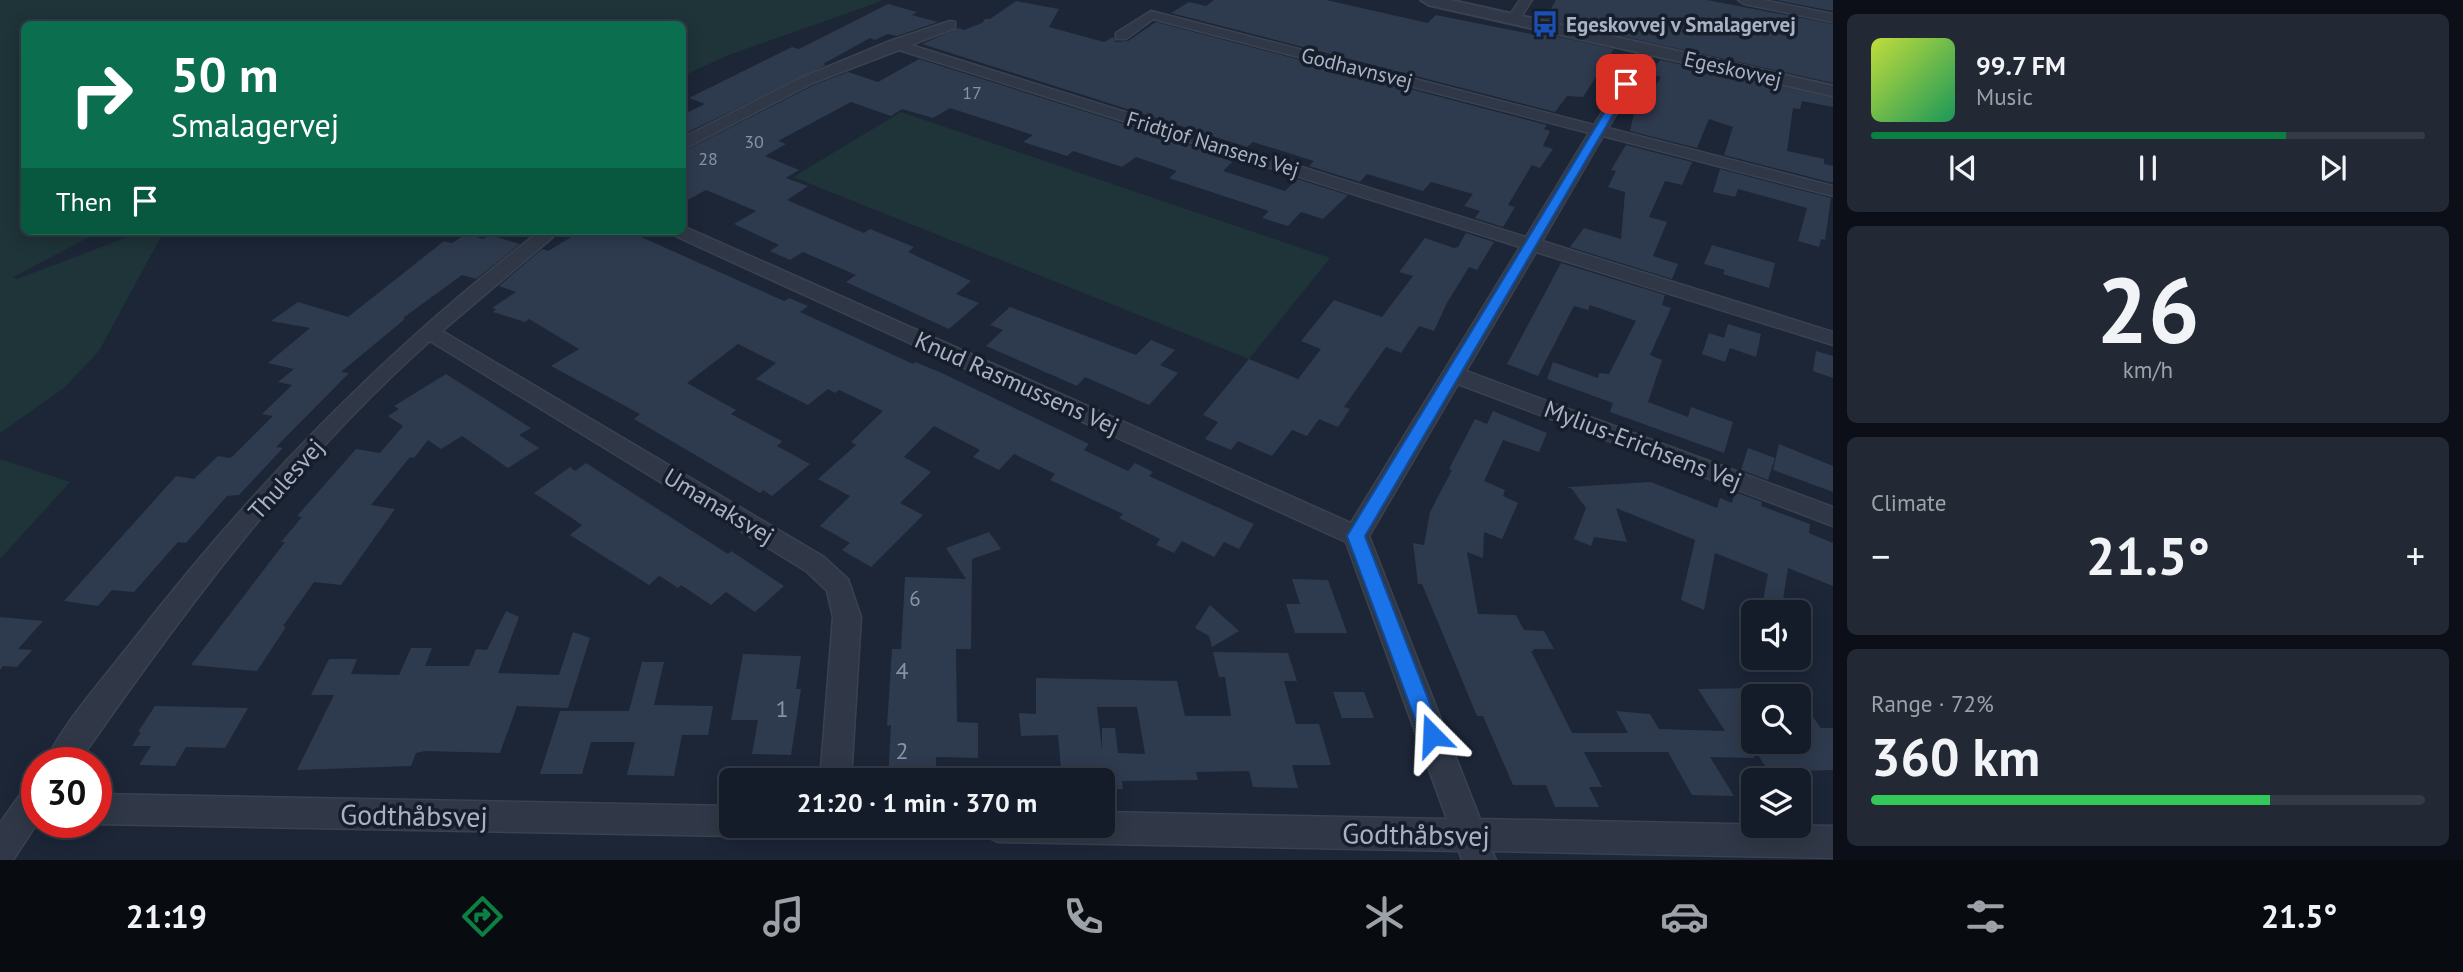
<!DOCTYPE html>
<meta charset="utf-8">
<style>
body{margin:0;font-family:"PT Sans",sans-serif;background:#222935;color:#f1f3f6;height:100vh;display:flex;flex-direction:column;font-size:26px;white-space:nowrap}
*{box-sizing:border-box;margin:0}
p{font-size:23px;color:#9da1a8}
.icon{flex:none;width:38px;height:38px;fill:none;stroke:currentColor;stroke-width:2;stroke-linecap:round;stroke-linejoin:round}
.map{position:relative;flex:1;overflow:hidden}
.details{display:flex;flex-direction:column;gap:14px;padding:14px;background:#0c0f17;width:630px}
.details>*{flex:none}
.banner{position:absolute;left:21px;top:21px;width:665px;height:214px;border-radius:10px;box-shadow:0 4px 18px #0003,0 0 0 2px #343a46;background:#0b6e4f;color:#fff;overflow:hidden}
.fabs{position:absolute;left:1741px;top:600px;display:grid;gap:14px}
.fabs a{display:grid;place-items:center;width:70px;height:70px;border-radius:10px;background:#151c29;box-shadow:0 4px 18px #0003,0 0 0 2px #343a46;font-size:35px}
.speed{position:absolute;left:21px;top:747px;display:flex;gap:14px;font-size:35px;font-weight:700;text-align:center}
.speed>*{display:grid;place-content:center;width:91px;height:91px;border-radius:50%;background:#151c29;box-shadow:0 4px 18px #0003,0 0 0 2px #343a46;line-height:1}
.speed .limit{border:10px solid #d22;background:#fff;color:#111}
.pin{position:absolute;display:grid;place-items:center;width:60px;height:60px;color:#fff;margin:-30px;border-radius:14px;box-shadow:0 4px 10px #0006}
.me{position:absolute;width:77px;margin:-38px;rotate:339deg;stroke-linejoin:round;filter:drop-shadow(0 0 5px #0008)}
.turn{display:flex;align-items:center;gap:24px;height:147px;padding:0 35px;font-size:32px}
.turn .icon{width:91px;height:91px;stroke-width:2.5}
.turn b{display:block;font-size:49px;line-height:60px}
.then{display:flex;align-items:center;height:66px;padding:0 35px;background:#0003;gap:14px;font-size:26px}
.big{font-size:52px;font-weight:600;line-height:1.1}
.details .widget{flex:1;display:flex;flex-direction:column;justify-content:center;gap:10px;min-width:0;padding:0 24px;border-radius:10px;background:#222935}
.details .dial{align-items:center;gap:0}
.dial b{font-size:91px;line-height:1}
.song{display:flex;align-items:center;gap:21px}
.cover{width:84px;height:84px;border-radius:10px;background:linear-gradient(135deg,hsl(70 70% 55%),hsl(150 70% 35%))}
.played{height:7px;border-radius:4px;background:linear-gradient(90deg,#0b8043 75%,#343a46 75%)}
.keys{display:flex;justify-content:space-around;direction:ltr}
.heat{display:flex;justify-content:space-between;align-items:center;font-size:38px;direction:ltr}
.charge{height:10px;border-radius:5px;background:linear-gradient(90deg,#34c759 72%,#343a46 0)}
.trip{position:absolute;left:719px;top:768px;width:396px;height:70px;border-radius:10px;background:#151c29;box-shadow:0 4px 18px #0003,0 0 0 2px #343a46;font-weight:600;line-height:70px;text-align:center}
.tab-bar{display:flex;height:112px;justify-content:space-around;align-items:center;background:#080b10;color:#9da1a8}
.tab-bar .icon{width:49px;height:49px}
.tab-bar .current{color:#0b8043}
.tab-bar b{font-size:32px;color:#f1f3f6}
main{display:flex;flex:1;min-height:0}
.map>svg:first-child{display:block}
.green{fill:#1e3438}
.building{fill:#2e3a4e;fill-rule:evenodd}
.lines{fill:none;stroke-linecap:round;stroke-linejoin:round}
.minor-casing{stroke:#394250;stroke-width:3}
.tertiary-casing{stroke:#394250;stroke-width:4}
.minor{fill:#303847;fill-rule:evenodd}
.tertiary{fill:#303847;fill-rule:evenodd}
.route{fill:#1a73e8;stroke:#114b97;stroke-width:2}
.labels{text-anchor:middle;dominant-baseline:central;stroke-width:7;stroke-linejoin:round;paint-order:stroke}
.far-number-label{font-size:18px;fill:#8892a5}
.far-poi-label{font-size:21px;font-weight:bold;fill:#a9b2c5;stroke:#161e2b;text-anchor:start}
.far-street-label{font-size:21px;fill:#a9b2c5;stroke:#161e2b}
.number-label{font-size:21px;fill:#8892a5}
.street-label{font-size:24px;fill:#a9b2c5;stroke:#161e2b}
.near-number-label{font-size:24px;fill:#8892a5}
.near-street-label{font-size:28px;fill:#a9b2c5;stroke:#161e2b}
</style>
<main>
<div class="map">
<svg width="1833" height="860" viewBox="0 0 1833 860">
<rect width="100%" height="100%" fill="#1c2637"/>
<g class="green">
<path d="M0 0H879L882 1 726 56 683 76 682 24H24V231H101L13 277 17 279 143 231H164L99 351 64 388 0 433Z"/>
<path d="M901 112 1330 258 1249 359 793 177Z"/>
<path d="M0 459 70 482 0 559Z"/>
</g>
<g class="building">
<path d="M1214 0H1326L1428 23 1436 15 1536 35 1537 32 1614 49 1583 97 1567 96 1555 112 1171 13 1189 2 1206 6Z"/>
<path d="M1556 0H1707L1833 24V83L1545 19Z"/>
<path d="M1776 0H1833V11Z"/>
<path d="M1016 1 1059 9 1049 27 1104 42 1113 37 1116 42 1128 41 1156 22 1547 125 1544 129 1550 131 1543 146 1553 149 1540 168 1532 165 1508 205 1515 207 1503 227 1475 218 1480 211 1464 206 1473 194 1431 182 1423 191 1367 174 1360 182 1309 166 1314 161 1253 142 1247 147 922 44 958 28 964 30 982 23 985 19H990Z"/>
<path d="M888 4 917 12 912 15 938 22 897 36 888 34 875 40 870 38 823 64 826 65 682 135V115L705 104 689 98 792 47 799 49Z"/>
<path d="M919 59 1235 159 1223 171 1285 191 1297 179 1348 195 1323 219 1301 212 1288 226 1262 218 1269 211 1169 178 1177 171 1136 157 1122 167 1073 151 1067 156 1023 142 1033 135 950 108 933 118 902 109 891 116 851 102 778 141 786 144 765 156 799 170 786 178 808 186 787 200 864 233 870 229 914 247 908 252 971 281 956 294 979 303 949 329 846 282 856 275 803 252 790 260 770 251 779 245 734 224 756 211 706 190 682 203V152L814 85 848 72 878 82Z"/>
<path d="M1660 60 1833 98V107L1802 101 1800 109 1793 108 1787 151 1824 159V164L1833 166V183L1724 155 1733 127 1709 119 1697 148 1630 131 1634 113 1639 114 1661 77 1650 74Z"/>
<path d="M1626 145 1692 162 1682 185 1665 181 1649 217 1667 222 1653 256 1678 264 1672 279 1570 247 1584 228 1621 239 1625 192 1608 187 1616 171 1611 170Z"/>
<path d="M1720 169 1831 198 1825 240 1821 239 1819 247 1798 241 1807 208 1738 189 1735 197 1713 192Z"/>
<path d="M581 231H628L784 301 789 298 808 306 800 312 913 364 915 362 942 373 1089 444 1084 450 1128 471 1135 463 1153 472 1149 476 1254 524 1239 549 1224 542 1214 557 1182 541 1174 553 1156 545 1160 539 1119 518 1123 514 1050 480 1055 474 1014 454 999 470 973 457 980 450 934 426 904 457 931 472 900 503 923 515 871 567 842 550 850 543 820 526 850 496 818 479 856 445 851 442 883 411 839 390 835 393 828 389 808 405 756 379 776 363 738 344 687 383 736 410 731 414 782 441 777 446 810 464 772 496 763 490 760 493 634 419 640 414 551 366 579 349 529 319 525 322 493 312 496 309 492 308 516 292 499 286 542 249 548 251Z"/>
<path d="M1466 233 1494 242 1477 270 1469 267 1447 303 1434 331 1419 326 1401 353 1386 347 1344 407 1350 409 1338 427 1319 419 1307 436 1292 430 1272 456 1238 441 1231 450 1205 439 1218 422 1203 415 1249 359 1298 379 1321 349 1301 341 1334 300 1382 317 1413 276 1399 272 1425 238 1454 248 1458 247Z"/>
<path d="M466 234 483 239 489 235 520 244 476 279 462 275 403 318 405 319 341 372 349 373 276 447 283 448 239 495 227 496 186 543 178 542 134 592 112 590 98 606 64 601 176 476 194 479 218 456 229 458 233 456 273 416 262 414 292 385 278 382 294 369 268 363 310 328 271 321 298 302 348 317 444 241 452 243Z"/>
<path d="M1712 245 1775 263 1769 288 1723 274 1725 270 1704 264Z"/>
<path d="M1561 263 1665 295 1662 305 1671 308 1650 355 1662 360 1648 402 1688 417 1691 407 1733 422 1724 453 1610 412 1613 403 1547 379 1553 362 1598 378 1599 373 1609 374 1636 321 1590 305 1588 310 1574 306 1538 376 1507 364Z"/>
<path d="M1010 307 1136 355 1151 340 1175 350 1160 365 1178 373 1149 405 1085 377 1077 386 986 346 1003 330 990 325Z"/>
<path d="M1728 324 1761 334 1756 357 1730 348 1725 362 1702 354 1709 333 1724 338Z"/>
<path d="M1816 351 1833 356V378L1813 371Z"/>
<path d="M446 374 531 428 519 435 539 448 508 468 462 436 441 449 428 440 414 458 410 457 371 505 395 509 341 585 314 582 283 626 286 627 257 671 191 665 285 542H281L302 517 297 516 356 449 380 453 403 426 388 416 399 409 394 406Z"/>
<path d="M1493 411 1547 433 1539 452 1503 440 1484 481 1505 490 1503 496 1518 503 1502 539 1484 532 1483 558 1467 552 1478 614 1516 615 1524 630 1544 631 1554 649H1533L1534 651H1531L1572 733H1628L1616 711 1650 714 1659 729 1725 731 1698 689 1754 688V742H1799V698L1821 728H1833V770L1769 772 1754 749V758L1710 757 1734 796 1692 795 1668 752H1584L1602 787H1589L1599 807H1555L1546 785H1513L1483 716H1477L1422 584H1418L1413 543 1424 545 1430 512 1452 470 1449 469 1475 419 1487 424Z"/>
<path d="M1779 444 1833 466V492L1773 470Z"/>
<path d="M1748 448 1775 458 1768 480 1741 470Z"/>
<path d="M586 463 728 554 731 551 784 586 755 612 726 592 711 605 681 585 678 588 663 578 659 576 649 585 570 535 582 525 534 493 570 467 575 471Z"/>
<path d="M1651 482 1717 508 1720 498 1732 503 1735 492 1762 502 1761 506 1810 524 1809 533 1833 543V586L1788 568 1781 612H1761L1768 574 1715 553 1704 610 1681 600 1695 540 1616 508 1627 542 1594 537 1591 546 1574 539 1586 508 1572 489 1567 487Z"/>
<path d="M989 532 1001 549 972 559 971 649H956L957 722 978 723V758L936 757V780H888L891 725 887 726 892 649H901L905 577 966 579 946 548Z"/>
<path d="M1292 579 1328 580 1347 633H1295L1286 604H1300Z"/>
<path d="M1210 605 1239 631 1212 647 1209 636 1195 628Z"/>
<path d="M506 611 519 617 498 673 559 675 573 632 590 638 568 708 517 706 500 753 425 751 416 753 411 766 297 770 334 695H311L329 659H357L351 674 399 675 411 648H432L425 666H469L476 649 487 650Z"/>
<path d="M0 617 43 621 18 649 32 650 17 667 3 666 0 670Z"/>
<path d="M1213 652 1288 653 1297 681H1284L1296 724H1319L1331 765H1292L1298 788 1253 787 1249 771 1196 772 1198 780 1122 781 1123 789H1102V780H1062L1058 735 1021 736 1019 713 1036 714V678L1177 681 1185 716H1231L1225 677H1219ZM1097 707H1137L1145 754 1118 753 1115 728H1102V750Z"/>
<path d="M743 654 801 656 796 689H801L791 755 752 754 758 720H731Z"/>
<path d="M642 662H664L654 705 713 706 708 735H682L674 776 627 775 635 742H591L582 774H540L560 711H629Z"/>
<path d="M1333 692H1364L1374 718H1342Z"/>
<path d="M155 706 248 708 225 748 186 747 175 766 139 765 151 746H132L141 732H138Z"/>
</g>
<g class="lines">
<defs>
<g id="minor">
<path d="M1520 0H1532L1518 22H1508L1507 19Z"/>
<path d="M1738 0H1763L1833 14V22L1744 4Z"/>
<path d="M1151 11 1594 125 1642 47H1652L1654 50 1608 128 1833 186V196L1603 136 1542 241 1833 332V345L1536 252 1466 371 1833 507V526L1458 384 1369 536 1480 819 1833 826V858L1492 851 1496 860H1462L1459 851 998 842 987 837 982 826H1102V812L1447 819 1346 542 673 235 670 231H682V226L685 227 1351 523 1520 247 899 50 813 83 682 150V138L803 77 890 41 950 21 955 22V28L911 45 1526 237 1589 133 1153 19 1126 39H1116V33Z"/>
<path d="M540 231H560L442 331 824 557 848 579 861 617 851 780H820L833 617 827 591 806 571 430 341C293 463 182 613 78 763H45C61 726 105 676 131 643 252 487 383 352 540 231Z"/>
<path d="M37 782 38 822 13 860H0V823L26 786Z"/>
<path d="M96 794 732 806V826H746L743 832 732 836 96 824 92 822H96Z"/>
</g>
<path id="tertiary" d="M1421 0H1450L1833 86V96L1429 5Z"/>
</defs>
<use href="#minor" class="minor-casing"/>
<use href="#tertiary" class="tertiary-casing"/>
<use href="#minor" class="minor"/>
<use href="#tertiary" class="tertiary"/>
</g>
<path class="route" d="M1623 82 1631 84 1365 536 1442 735 1439 742 1432 745 1424 742 1421 735 1347 536Z"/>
<defs>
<symbol id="bus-bare" viewBox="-9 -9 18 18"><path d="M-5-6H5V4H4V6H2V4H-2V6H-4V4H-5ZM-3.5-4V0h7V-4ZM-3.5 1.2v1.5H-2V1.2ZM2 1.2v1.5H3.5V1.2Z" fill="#1a4fb4" stroke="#161e2b" stroke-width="2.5" paint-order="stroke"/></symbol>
</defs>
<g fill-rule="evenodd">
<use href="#bus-bare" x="1526" y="5" width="38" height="38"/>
</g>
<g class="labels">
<g class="far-number-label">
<text x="972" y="92">17</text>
<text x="754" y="141">30</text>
<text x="708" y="158">28</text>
</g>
<g class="far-poi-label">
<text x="1566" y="24">Egeskovvej v Smalagervej</text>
</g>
<g class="far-street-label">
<text transform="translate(1357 68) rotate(14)">Godhavnsvej</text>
<text transform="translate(1733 69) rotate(13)">Egeskovvej</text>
<text transform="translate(1213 144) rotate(17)">Fridtjof Nansens Vej</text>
</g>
<g class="number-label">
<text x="915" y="598">6</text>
</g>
<g class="street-label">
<text transform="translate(1017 383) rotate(24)">Knud Rasmussens Vej</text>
<text transform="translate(1643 445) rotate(21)">Mylius-Erichsens Vej</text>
<text transform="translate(286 479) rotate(-48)">Thulesvej</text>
<text transform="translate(719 506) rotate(31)">Umanaksvej</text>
</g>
<g class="near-number-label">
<text x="902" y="670">4</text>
<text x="782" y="708">1</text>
<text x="902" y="750">2</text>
</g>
<g class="near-street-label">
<text transform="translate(414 815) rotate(1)">Godthåbsvej</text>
<text transform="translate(1416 834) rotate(1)">Godthåbsvej</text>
</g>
</g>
</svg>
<div class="fabs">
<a><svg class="icon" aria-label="sound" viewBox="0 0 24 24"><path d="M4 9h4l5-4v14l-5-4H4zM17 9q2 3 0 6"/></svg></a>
<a><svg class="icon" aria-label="search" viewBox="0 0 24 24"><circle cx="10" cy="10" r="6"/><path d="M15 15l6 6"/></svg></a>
<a><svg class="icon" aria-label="layers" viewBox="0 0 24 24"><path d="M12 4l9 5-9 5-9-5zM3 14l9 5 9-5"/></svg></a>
</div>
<div class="speed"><div class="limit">30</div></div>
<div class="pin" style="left:1626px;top:84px;background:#d93025"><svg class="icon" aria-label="arrive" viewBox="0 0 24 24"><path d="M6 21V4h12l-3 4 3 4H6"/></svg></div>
<svg class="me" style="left:1432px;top:735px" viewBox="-20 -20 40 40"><path d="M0-17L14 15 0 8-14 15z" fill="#1a73e8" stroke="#fff" stroke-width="4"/></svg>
<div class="trip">21:20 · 1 min · 370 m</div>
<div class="banner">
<div class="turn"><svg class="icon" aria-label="right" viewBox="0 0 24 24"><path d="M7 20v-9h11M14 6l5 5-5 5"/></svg><div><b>50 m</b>Smalagervej</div></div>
<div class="then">Then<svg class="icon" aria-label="arrive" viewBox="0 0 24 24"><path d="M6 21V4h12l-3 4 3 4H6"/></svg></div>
</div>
</div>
<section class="details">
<div class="widget">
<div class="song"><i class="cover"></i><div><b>99.7 FM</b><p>Music</p></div></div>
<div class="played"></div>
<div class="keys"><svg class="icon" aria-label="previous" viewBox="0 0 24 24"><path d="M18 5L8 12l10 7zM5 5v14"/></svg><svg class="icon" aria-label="pause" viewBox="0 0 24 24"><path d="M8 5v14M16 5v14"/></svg><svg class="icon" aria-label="next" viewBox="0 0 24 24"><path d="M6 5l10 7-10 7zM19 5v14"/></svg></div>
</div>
<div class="widget dial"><b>26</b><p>km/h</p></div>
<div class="widget"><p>Climate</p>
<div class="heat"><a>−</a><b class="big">21.5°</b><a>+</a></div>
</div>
<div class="widget"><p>Range · 72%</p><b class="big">360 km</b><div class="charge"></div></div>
</section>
</main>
<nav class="tab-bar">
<b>21:19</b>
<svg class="icon current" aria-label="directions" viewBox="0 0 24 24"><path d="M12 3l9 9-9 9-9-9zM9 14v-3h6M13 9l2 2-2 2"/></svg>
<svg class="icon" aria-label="music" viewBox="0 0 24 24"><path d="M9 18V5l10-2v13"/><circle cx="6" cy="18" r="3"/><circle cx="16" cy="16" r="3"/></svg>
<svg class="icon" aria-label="phone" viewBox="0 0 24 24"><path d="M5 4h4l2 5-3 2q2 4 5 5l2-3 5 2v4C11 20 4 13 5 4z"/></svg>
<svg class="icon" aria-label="climate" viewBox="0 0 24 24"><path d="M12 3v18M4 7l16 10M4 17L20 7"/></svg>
<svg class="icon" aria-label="car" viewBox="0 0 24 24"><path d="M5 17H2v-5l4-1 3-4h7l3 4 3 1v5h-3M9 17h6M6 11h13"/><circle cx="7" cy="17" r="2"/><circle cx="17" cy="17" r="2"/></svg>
<svg class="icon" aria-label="filters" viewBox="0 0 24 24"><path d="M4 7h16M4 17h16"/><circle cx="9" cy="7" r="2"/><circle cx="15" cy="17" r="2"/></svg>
<b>21.5°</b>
</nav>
